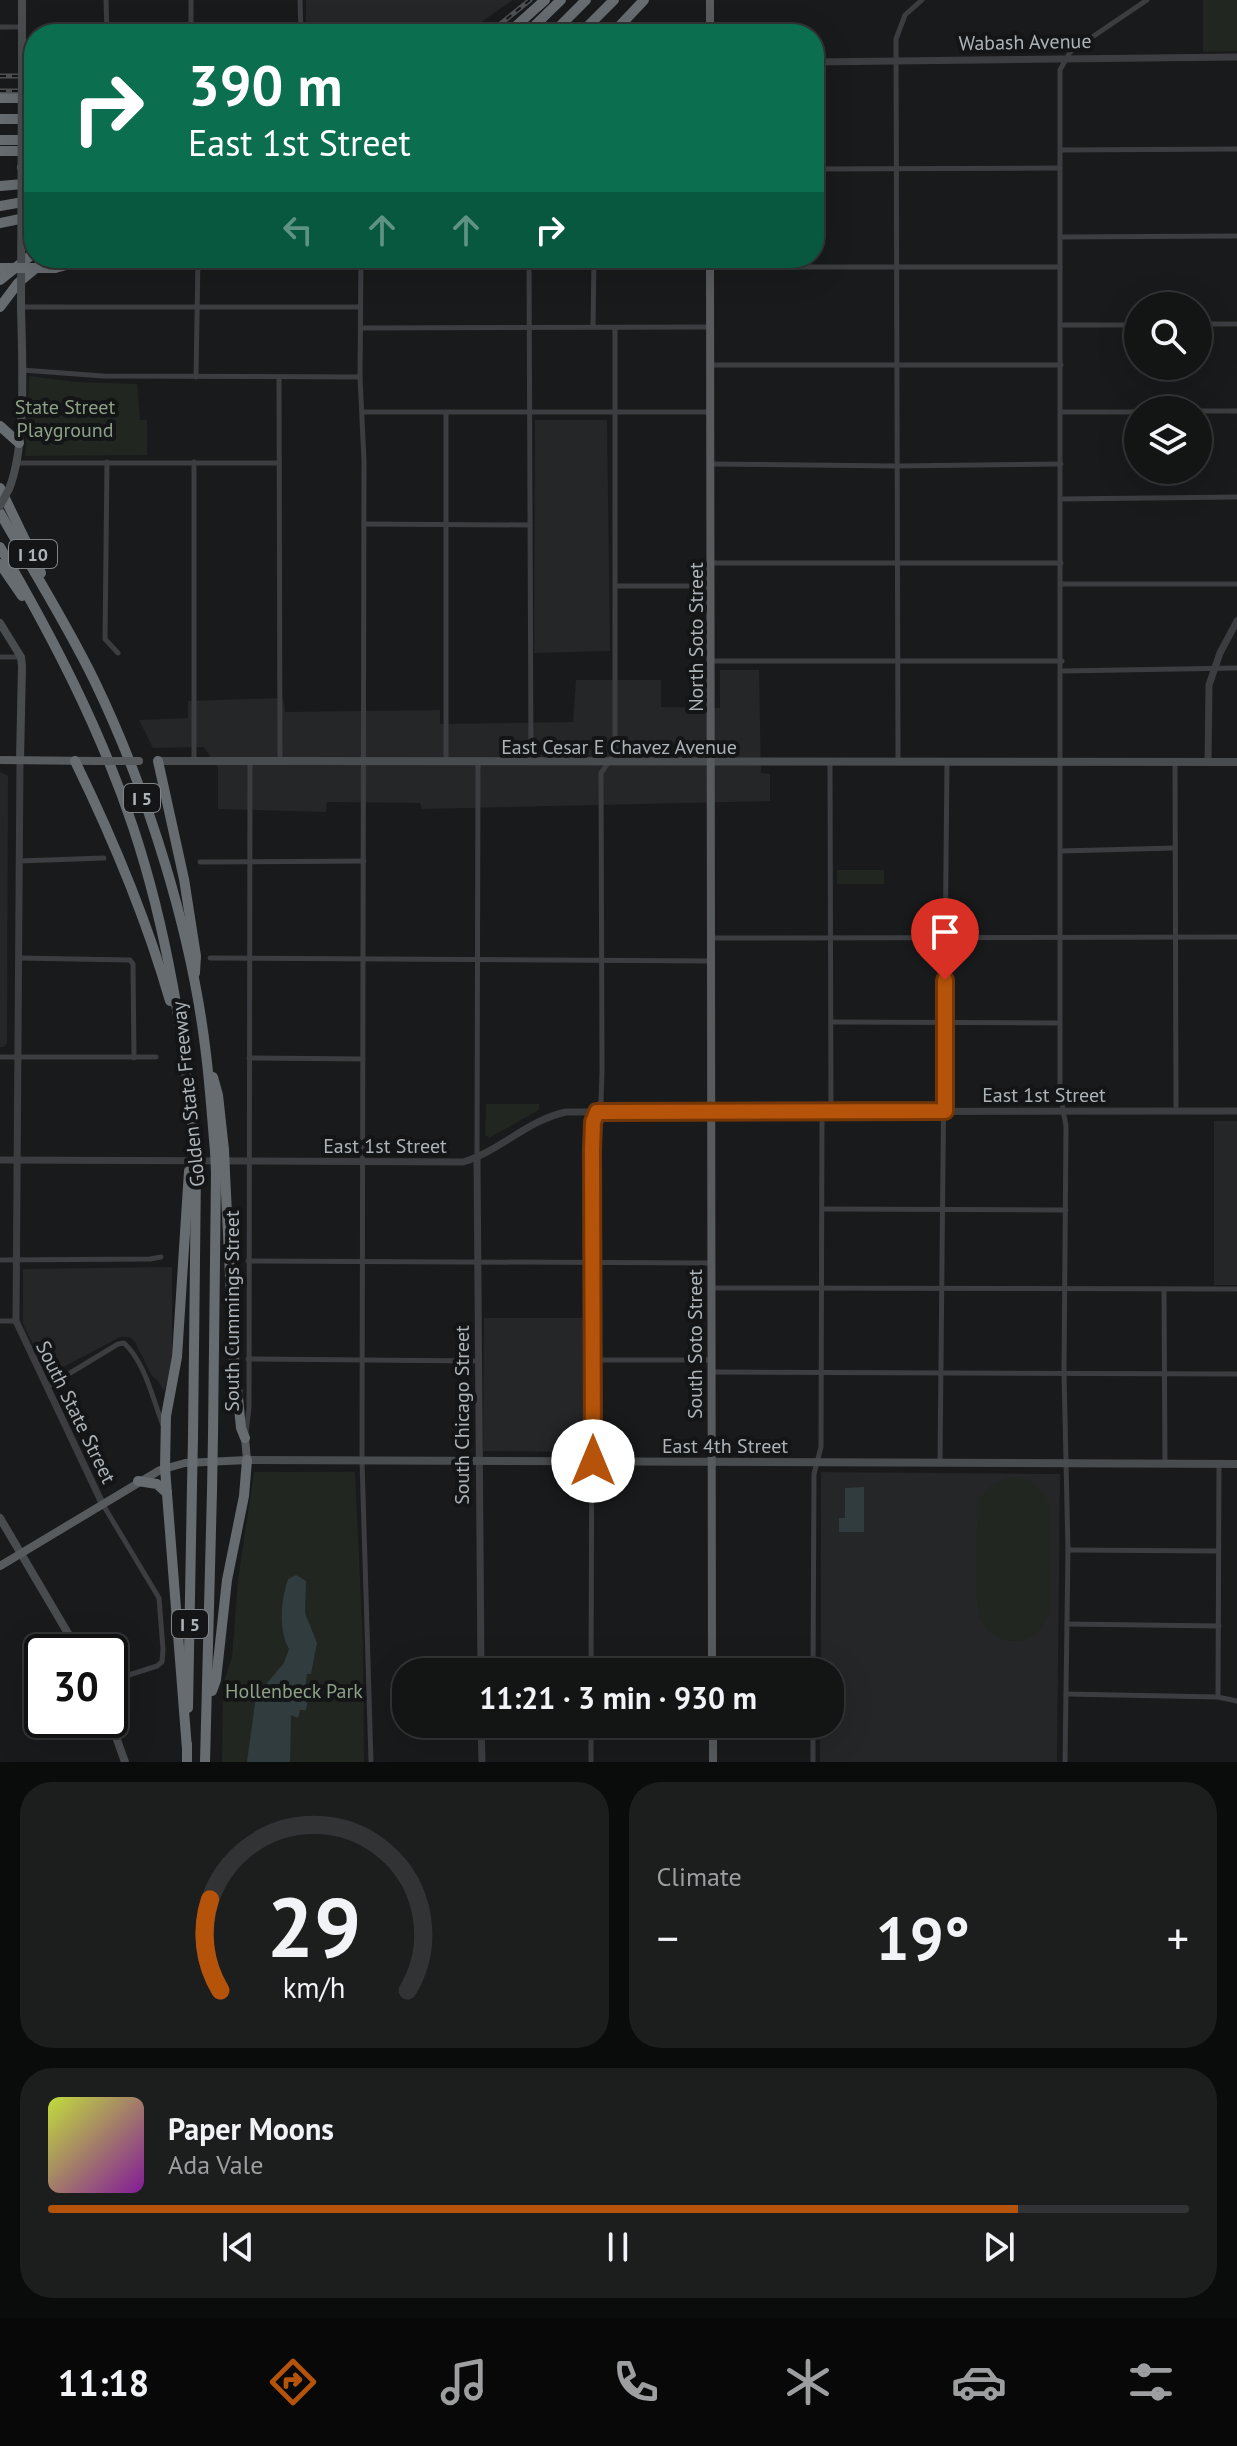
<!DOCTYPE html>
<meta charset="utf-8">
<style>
body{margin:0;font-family:"PT Sans",sans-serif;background:#1c1d1d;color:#f1f3f6;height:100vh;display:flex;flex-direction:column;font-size:30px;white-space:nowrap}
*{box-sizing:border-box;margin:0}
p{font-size:26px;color:#9d9ea0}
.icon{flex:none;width:44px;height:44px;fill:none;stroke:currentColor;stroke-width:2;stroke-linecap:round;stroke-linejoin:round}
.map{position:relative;height:1762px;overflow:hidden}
.side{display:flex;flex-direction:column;gap:20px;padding:20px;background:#0a0b0b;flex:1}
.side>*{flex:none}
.hud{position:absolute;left:24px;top:24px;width:800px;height:244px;border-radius:32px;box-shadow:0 8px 32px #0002,0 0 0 2px #323334;background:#0b6e4f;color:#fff;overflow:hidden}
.controls{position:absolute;left:1124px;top:292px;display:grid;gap:16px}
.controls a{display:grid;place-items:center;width:88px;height:88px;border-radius:50%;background:#131414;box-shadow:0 8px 32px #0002,0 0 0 2px #323334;font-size:40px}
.speed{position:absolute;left:24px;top:1634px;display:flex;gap:16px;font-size:40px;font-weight:700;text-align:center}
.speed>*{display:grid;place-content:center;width:104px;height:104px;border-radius:50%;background:#131414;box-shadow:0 8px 32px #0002,0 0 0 2px #323334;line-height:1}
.speed .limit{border:4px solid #111;border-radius:12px;background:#fff;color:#111}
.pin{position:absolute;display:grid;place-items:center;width:68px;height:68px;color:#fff;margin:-82px -34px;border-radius:50% 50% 50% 0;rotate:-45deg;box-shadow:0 0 8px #0007}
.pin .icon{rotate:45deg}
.me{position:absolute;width:88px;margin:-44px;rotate:0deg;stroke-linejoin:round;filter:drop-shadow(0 0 6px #0008)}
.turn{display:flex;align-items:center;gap:28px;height:168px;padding:0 32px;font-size:36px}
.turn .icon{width:104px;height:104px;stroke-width:2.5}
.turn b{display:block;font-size:56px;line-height:68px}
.lanes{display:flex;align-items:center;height:76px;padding:0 32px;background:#0003;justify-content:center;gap:40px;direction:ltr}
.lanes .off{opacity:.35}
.big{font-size:60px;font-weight:700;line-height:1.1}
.side .widget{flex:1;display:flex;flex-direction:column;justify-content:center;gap:12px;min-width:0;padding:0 28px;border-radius:32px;background:#1c1d1d}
.side .dial{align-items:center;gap:0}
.dial svg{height:208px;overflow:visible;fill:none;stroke:#323334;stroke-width:7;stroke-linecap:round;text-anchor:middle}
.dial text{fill:#f1f3f6;stroke:none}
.song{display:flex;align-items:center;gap:24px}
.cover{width:96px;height:96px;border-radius:12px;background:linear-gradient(135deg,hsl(70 70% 55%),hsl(290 70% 35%))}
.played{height:8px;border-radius:4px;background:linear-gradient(90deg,#b45309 85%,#323334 85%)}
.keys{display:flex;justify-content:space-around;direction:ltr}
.heat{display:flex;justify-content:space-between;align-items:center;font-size:44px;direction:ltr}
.side .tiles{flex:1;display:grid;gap:20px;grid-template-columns:1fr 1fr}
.widget:last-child{grid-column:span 2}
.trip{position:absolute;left:392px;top:1658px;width:452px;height:80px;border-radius:32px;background:#131414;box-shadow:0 8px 32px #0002,0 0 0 2px #323334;font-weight:700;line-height:80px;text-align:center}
.tab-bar{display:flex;height:128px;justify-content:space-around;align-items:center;background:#080808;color:#9d9ea0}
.tab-bar .icon{width:56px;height:56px}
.tab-bar .current{color:#b45309}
.tab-bar b{font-size:36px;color:#f1f3f6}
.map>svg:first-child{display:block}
.built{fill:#252628}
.green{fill:#212620}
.water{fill:#313c3e}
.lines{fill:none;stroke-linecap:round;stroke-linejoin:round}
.minor{stroke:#3b3d40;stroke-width:5}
.tertiary{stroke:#3b3d40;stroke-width:7}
.secondary{stroke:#494c4f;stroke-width:8}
.primary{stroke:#575b5e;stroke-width:8}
.motorway{stroke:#676c70;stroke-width:10}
.rail-casing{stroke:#4e5154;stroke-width:5}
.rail{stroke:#141516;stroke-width:2;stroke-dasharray:6;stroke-linecap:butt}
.secondary-bridge{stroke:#494c4f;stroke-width:8}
.primary-bridge{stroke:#575b5e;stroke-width:8}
.motorway-bridge{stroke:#676c70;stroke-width:10}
.route-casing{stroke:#753606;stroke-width:20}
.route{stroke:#b45309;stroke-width:14}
.labels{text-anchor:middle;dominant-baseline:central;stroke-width:8;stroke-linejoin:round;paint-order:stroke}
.shield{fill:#141516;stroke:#7f8488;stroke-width:2}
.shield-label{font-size:18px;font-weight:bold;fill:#adb4b9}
.street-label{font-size:20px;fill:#adb4b9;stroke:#141516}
.park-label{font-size:20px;fill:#8da287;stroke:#141516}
</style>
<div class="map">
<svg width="1237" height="1762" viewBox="0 0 1237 1762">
<rect width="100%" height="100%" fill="#191a1b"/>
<g class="built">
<path d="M306 0H513L464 34H314L306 23Z"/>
<path d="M535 420H607L610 651 534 653Z"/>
<path d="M720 670H759L761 773 770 774V801L422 809 420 803 327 802 326 812 218 809V768L204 747 153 748 139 720 188 718V701L283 698 285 712 440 710V724L573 722 576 680H661V707L720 708Z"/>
<path d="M0 772 8 776 7 1043 3 1047H0Z"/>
<rect x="1214" y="1121" width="23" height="164"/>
<path d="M172 1267V1368L164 1391 157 1380 152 1376 135 1342 129 1337H120L48 1375 23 1324V1269Z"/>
<path d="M484 1318H585L583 1452 483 1451Z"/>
<path d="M821 1472 1060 1474 1057 1762H820V1724H830V1672H821Z"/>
</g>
<g class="green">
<path d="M1203 0H1237V51L1203 52Z"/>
<path d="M29 376 77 382 137 384 140 420H147V455L25 456Z"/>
<rect x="837" y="870" width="47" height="14"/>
<path d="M486 1104H539V1110L489 1138 485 1135Z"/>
<path d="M254 1472H355L363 1642 364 1762H222L223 1684 232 1657 238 1580Z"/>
<path d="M1014 1477C1032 1480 1041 1487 1049 1503L1050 1608C1046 1623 1039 1635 1023 1640 1007 1644 989 1637 981 1621 972 1601 978 1521 978 1496H983C991 1484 1000 1479 1014 1477Z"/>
</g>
<g class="water">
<path d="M864 1487V1532H839V1518H845V1488Z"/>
<path d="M296 1575 306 1581 305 1613 317 1643 311 1674H307L304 1698 308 1699 306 1710H300L298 1718 291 1715 290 1762H247L256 1696 284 1663 289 1649C278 1629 281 1600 288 1579Z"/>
</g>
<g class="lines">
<g class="minor">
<path d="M106 0 107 34"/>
<path d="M191 0V34"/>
<path d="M300 0 301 34"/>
<path d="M0 27H22"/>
<path d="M23 42H34"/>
<path d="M1061 150 1237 149"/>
<path d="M814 169 1060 168"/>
<path d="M1060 237 1237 236"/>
<path d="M361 258 360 377 364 461 362 1460 371 1762"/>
<path d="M529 258 531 762"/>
<path d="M710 267H1060"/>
<path d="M21 307H360"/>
<path d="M1198 324H1237"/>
<path d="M1061 325H1138"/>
<path d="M593 327 594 258"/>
<path d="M361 328 711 327"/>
<path d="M711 365H1061"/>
<path d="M22 370 103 376 360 377"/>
<path d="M196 377 198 258"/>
<path d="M279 377 280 761"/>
<path d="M1198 411H1237"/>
<path d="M363 412H710"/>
<path d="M1061 412H1138"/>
<path d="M446 413V761"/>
<path d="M107 462 105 639 118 653"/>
<path d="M17 463H279"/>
<path d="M712 464 896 466 1061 464"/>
<path d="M1062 499 1237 497"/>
<path d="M364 524 530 525"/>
<path d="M712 563H1061"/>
<path d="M1061 584H1237"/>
<path d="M616 586H711"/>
<path d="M0 657H21"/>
<path d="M712 661H1062"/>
<path d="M1062 671 1237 668"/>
<path d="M194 761V462"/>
<path d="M898 761 896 39 905 15 922 0"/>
<path d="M1175 762 1176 1111"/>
<path d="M830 763 831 1111"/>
<path d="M1061 851 1175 848"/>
<path d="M19 861 104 858"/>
<path d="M200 862 364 861"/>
<path d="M711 938 1237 937"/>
<path d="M19 958 130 960 133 964 134 1058"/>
<path d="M210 958 710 961"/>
<path d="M831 1022 1060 1023"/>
<path d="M0 1057H156"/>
<path d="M249 1058 363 1059"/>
<path d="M477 1157 478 763"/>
<path d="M822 1209 1066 1210"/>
<path d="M0 1260 150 1259 161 1257"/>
<path d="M248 1261 711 1263"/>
<path d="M712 1288 1237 1289"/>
<path d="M1164 1290 1165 1464"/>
<path d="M0 1321H16"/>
<path d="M248 1359 478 1361"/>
<path d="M592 1360H711"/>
<path d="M712 1372 1237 1374"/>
<path d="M47 1387 118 1344 124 1343C145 1362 153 1400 163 1425"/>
<path d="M246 1433 249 1408 250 762"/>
<path d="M940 1462 947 762"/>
<path d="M102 1503 159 1598 163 1649 162 1662 157 1666 110 1681"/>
<path d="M1068 1550 1218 1551"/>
<path d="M1067 1624 1219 1626"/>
<path d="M591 1672 593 1122 601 1101 602 1071 601 773 615 753V329"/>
<path d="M813 1672 814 1474 821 1447 822 1111"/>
<path d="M1066 1694 1218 1697 1237 1701"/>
<path d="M1218 1697 1219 1465"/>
<path d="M591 1724V1762"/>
<path d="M813 1762V1724"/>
<path d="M1065 1762 1068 1550 1064 1373 1066 1126 1060 1093V70L1070 52 1147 0"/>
</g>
<g class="tertiary">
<path d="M814 62 1237 57"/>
<path d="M20 760 16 1321 102 1503"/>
<path d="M1208 762 1209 685 1220 653 1237 621"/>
<path d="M477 1158 481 1672"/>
<path d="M0 1160 463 1162C500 1151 528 1120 566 1112L1237 1111"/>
<path d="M481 1724 482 1762"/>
</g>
<g class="secondary">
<path d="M22 60V0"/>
<path d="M9 489C27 445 22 357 21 307"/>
<path d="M0 623 21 657 22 666 20 760"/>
<path d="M158 761 1237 762"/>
<path d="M247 1460 1237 1464"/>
<path d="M0 1518 79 1652"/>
<path d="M110 1720 125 1762"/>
</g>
<g class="primary">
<path d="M710 0V34"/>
<path d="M710 258 712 1672"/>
<path d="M0 760 96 761"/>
<path d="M0 1566 160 1470 185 1463 247 1460 245 1438"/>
<path d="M713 1724V1762"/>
</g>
<g class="motorway">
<path d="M507 34 545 0"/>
<path d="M526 34 561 0"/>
<path d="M552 34 586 0"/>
<path d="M580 34 614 0"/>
<path d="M612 34 644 0"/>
<path d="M0 98H34"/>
<path d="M0 119H34"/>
<path d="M0 140H22"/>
<path d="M0 151H34"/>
<path d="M22 167H34"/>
<path d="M0 186 34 183"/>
<path d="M0 206 34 200"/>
<path d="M0 223 34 216"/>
<path d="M55 268 93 258"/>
<path d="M0 280 34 253"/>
<path d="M0 307 18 283 48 258"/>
<path d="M0 426 19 443"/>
<path d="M0 488 41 573"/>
<path d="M0 513C32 569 67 624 95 682 148 792 192 933 206 1054 210 1086 212 1118 215 1151"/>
<path d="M0 547C52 636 100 728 133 827 168 932 184 1040 195 1149"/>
<path d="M0 564 22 596"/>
<path d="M75 761C113 839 146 917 170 1001"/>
<path d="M158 761 184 879 196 956 195 973"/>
<path d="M213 1077 218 1095 224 1150"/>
<path d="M225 1173 234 1357 241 1428 245 1438"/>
<path d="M213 1435 216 1173"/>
<path d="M193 1437 196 1172"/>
<path d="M138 1481 157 1484 167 1493"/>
<path d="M212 1691 216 1680 227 1580 244 1496 247 1460"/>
<path d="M188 1708 192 1486"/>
<path d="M187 1744V1762"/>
<path d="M187 1749 165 1468 166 1416 177 1357 189 1171"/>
<path d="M205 1762 212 1491"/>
</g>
<defs>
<g id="rail">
<path d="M488 34 530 0"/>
<path d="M0 76H34"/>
<path d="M0 91H34"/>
</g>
</defs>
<use href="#rail" class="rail-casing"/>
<use href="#rail" class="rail"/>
<g class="secondary-bridge">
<path d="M21 307 22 60"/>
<path d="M0 506 9 489"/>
</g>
<path class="primary-bridge" d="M96 761H139"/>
<g class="motorway-bridge">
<path d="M0 268H55"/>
<path d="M195 1149 196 1172"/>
<path d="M224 1150 225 1173"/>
<path d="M215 1151 216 1173"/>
<path d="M192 1486 193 1437"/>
<path d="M212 1491 213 1435"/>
</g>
</g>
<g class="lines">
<defs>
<path id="route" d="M593 1461 592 1150 593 1122 597 1112 945 1111V980"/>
</defs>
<use href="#route" class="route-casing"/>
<use href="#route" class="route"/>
</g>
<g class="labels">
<g class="shield">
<rect x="9" y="540" width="48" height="28" rx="6"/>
<rect x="124" y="784" width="36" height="28" rx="6"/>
<rect x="172" y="1610" width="36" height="28" rx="6"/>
</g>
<g class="shield-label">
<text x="33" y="554">I 10</text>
<text x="142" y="798">I 5</text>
<text x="190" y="1624">I 5</text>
</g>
<g class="street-label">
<text transform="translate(1025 42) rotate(-1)">Wabash Avenue</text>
<text transform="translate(696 637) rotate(-90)">North Soto Street</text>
<text x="619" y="747">East Cesar E Chavez Avenue</text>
<text transform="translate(188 1094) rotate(-96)">Golden State Freeway</text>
<text x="1044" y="1095">East 1st Street</text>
<text x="385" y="1146">East 1st Street</text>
<text transform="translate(232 1311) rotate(-90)">South Cummings Street</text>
<text transform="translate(695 1344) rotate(-90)">South Soto Street</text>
<text transform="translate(76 1412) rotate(64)">South State Street</text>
<text transform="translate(462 1415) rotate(-90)">South Chicago Street</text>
<text x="725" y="1446">East 4th Street</text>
</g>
<g class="park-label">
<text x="65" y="407">State Street<tspan x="65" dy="23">Playground</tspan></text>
<text x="294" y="1691">Hollenbeck Park</text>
</g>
</g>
</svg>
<div class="controls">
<a><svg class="icon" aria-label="search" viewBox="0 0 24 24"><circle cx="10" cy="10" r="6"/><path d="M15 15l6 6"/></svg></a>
<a><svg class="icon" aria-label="layers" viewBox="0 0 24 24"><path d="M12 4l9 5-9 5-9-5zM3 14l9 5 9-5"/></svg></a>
</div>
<div class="speed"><div class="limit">30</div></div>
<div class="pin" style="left:945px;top:980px;background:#d93025"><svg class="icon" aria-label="arrive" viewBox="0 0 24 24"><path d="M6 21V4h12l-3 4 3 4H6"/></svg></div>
<svg class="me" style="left:593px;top:1461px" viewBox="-20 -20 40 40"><circle r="19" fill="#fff"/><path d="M0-13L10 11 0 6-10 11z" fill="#b45309"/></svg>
<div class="trip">11:21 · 3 min · 930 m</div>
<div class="hud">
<div class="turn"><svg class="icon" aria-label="right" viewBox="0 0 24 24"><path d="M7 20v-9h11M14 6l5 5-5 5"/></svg><div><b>390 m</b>East 1st Street</div></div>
<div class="lanes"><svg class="icon off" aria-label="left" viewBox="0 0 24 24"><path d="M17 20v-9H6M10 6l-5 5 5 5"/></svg><svg class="icon off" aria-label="ahead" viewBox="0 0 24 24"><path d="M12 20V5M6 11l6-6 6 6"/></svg><svg class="icon off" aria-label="ahead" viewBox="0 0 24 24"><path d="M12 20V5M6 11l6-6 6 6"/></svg><svg class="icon" aria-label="right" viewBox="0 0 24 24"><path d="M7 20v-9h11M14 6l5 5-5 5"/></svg></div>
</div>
</div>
<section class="side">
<div class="tiles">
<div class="widget dial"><svg viewBox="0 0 100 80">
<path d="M14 69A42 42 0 1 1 86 69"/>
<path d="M14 69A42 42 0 0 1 10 34" stroke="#b45309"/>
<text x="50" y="56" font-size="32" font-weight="700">29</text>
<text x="50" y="72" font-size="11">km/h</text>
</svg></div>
<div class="widget"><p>Climate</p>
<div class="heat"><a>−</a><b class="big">19°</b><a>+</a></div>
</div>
<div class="widget">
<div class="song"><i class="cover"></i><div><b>Paper Moons</b><p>Ada Vale</p></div></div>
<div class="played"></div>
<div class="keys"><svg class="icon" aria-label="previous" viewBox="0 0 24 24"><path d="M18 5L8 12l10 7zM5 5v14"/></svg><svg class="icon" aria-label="pause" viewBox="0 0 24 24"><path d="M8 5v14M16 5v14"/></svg><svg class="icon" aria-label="next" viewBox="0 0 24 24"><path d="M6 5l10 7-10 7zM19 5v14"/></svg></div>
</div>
</div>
</section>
<nav class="tab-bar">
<b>11:18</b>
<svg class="icon current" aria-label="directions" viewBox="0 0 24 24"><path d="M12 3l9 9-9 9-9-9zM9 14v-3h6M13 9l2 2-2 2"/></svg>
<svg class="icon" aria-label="music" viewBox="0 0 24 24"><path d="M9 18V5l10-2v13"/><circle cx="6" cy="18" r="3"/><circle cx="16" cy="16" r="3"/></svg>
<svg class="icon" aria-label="phone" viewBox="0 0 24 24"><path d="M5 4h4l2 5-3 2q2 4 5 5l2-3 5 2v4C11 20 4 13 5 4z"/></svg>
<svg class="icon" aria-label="climate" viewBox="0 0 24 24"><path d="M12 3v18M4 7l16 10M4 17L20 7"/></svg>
<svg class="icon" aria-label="car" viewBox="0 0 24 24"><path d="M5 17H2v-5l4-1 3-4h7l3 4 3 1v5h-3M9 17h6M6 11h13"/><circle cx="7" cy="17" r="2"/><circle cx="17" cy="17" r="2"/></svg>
<svg class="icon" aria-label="filters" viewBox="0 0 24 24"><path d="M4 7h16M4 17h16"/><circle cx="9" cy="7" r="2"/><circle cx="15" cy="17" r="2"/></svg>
</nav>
